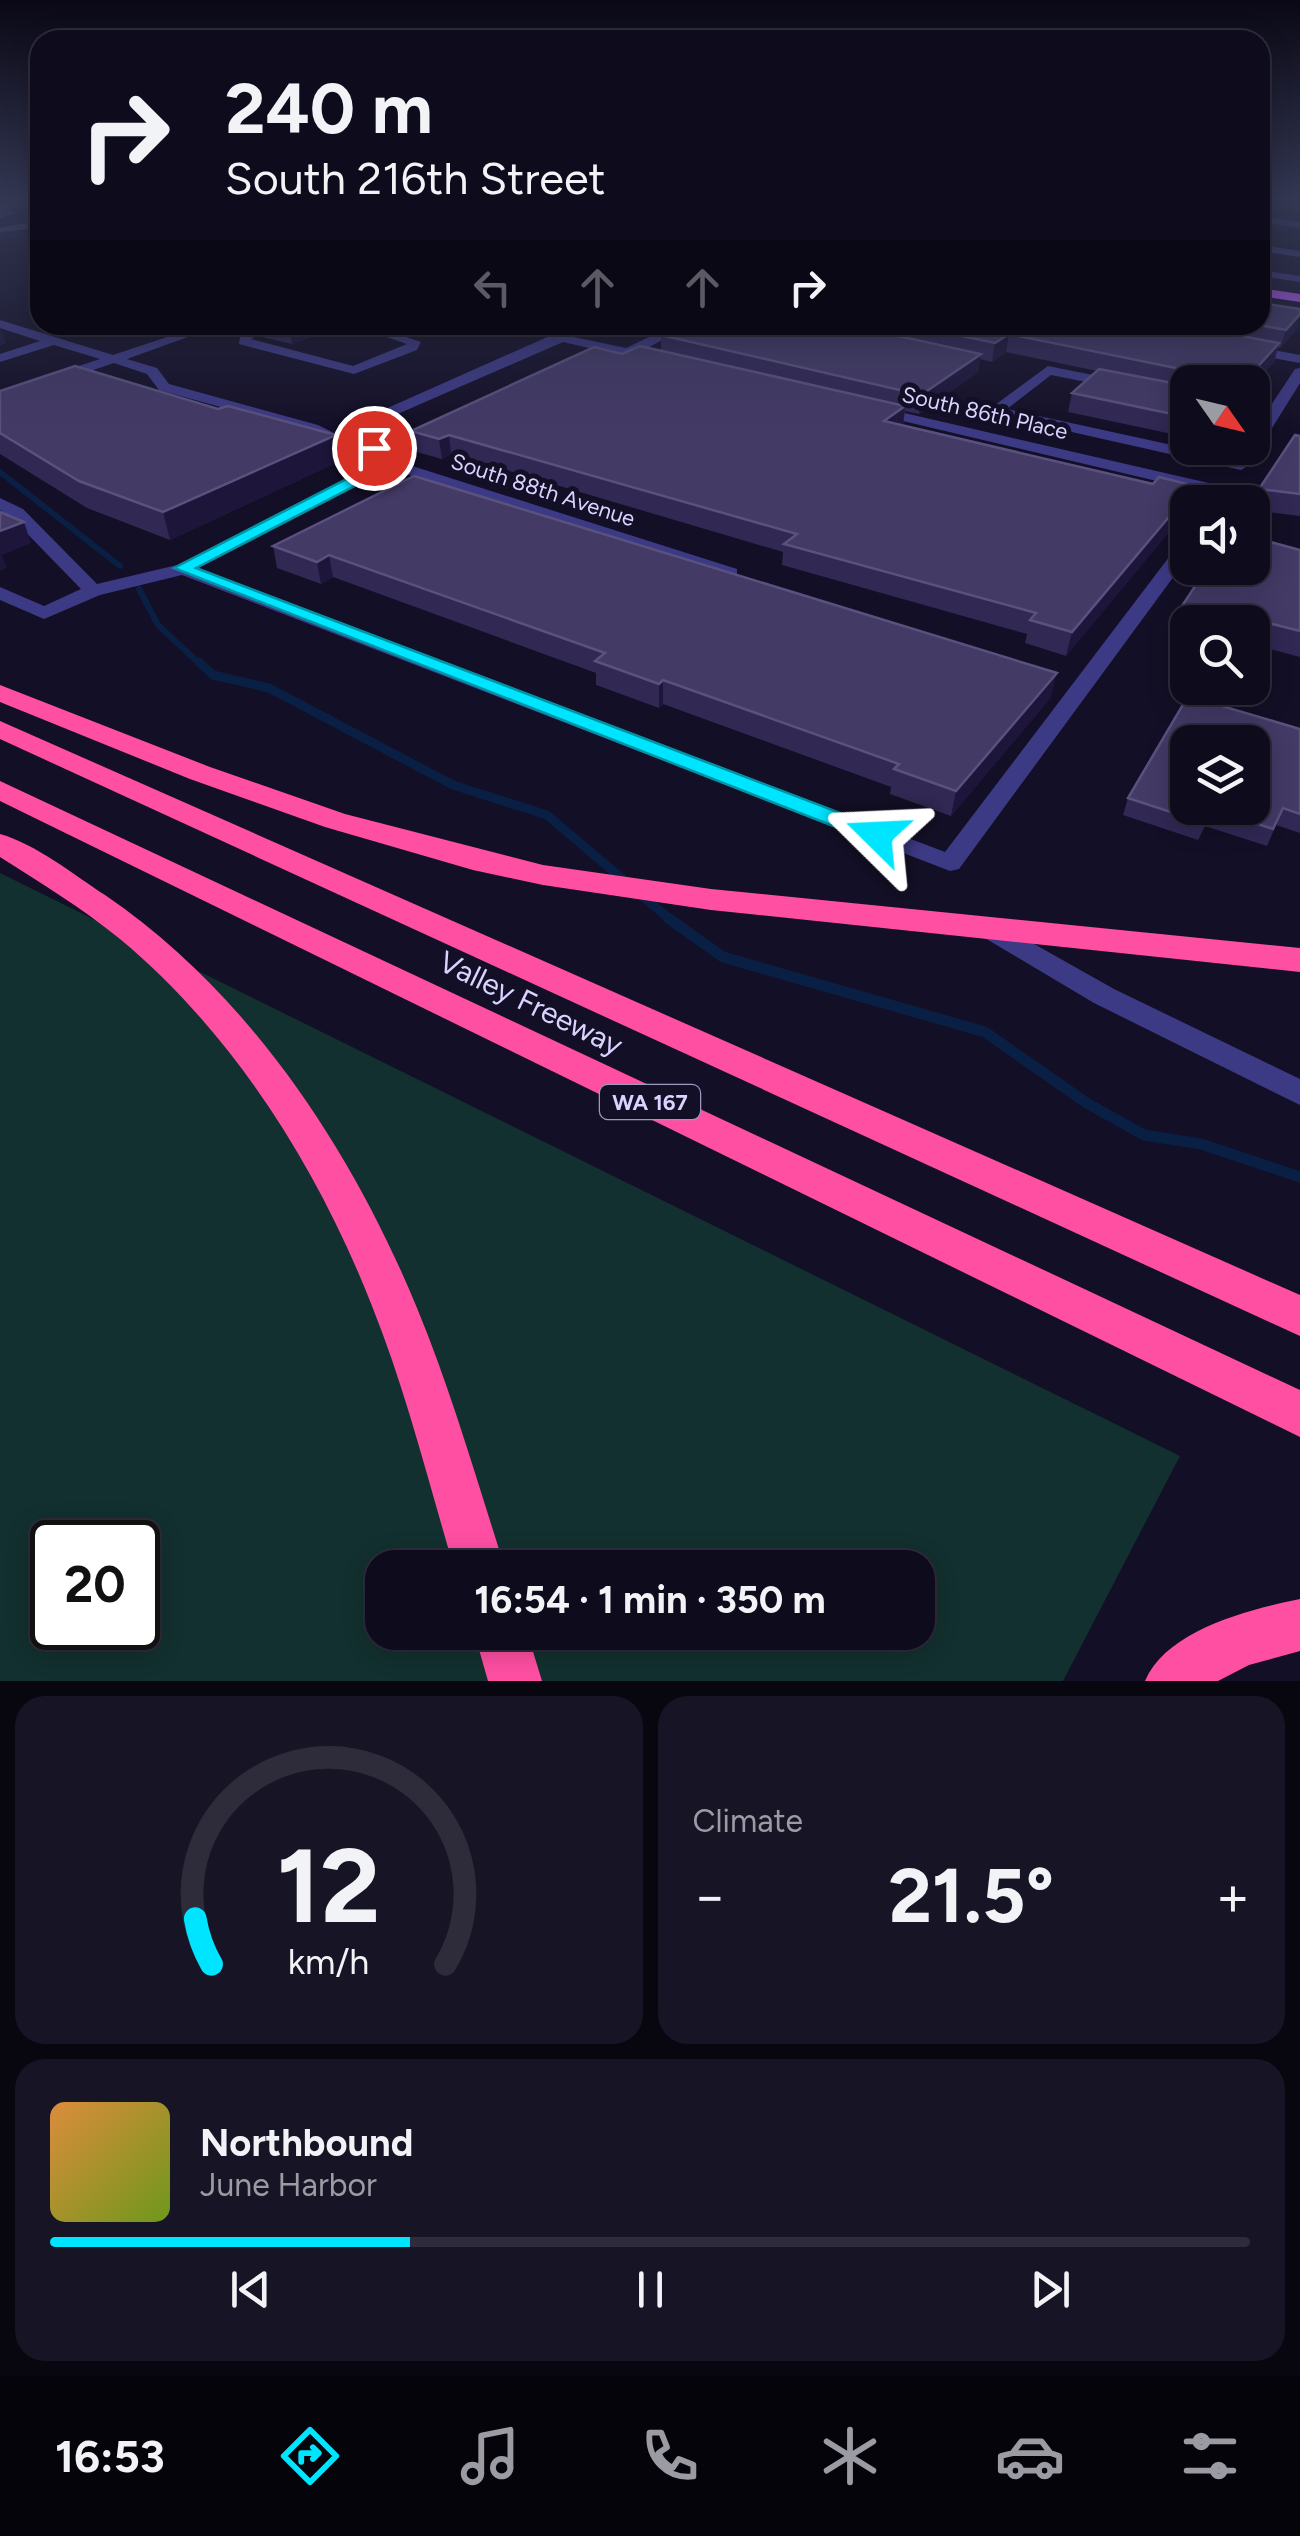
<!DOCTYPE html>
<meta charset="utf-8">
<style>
body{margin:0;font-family:Figtree,sans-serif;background:#171425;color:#f1f3f6;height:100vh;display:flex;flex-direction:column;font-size:38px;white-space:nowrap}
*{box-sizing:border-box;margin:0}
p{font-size:32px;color:#9b9ba3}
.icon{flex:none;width:55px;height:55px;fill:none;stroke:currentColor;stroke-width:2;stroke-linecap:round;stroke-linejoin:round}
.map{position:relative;height:1681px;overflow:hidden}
.panel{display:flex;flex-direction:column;gap:15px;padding:15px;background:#08060f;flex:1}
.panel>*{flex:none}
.banner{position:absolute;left:30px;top:30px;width:1240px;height:305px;border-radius:30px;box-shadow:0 5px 25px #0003,0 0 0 2px #2e2b3b;background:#0e0b1c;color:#f1f3f6;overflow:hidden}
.needle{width:65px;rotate:124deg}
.controls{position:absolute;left:1170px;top:365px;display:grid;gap:20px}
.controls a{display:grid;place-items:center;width:100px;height:100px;border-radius:20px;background:#0e0b1c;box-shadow:0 5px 25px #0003,0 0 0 2px #2e2b3b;font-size:50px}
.speed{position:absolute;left:30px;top:1520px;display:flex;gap:20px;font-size:50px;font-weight:700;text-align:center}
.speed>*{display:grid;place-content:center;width:130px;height:130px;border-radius:50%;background:#0e0b1c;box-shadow:0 5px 25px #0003,0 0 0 2px #2e2b3b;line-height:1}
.speed .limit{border:5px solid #111;border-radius:15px;background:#fff;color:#111}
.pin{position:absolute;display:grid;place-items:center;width:85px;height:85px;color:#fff;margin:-42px;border:5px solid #fff;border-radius:50%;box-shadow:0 2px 10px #0007}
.me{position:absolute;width:110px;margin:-55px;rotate:291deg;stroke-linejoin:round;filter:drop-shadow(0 0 8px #0008)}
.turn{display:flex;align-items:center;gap:35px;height:210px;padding:0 30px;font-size:45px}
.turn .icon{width:130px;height:130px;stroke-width:2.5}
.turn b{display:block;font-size:70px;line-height:85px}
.lanes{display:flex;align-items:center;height:95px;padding:0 30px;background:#0003;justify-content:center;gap:50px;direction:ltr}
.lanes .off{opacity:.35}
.big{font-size:75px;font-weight:700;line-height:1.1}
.panel .tile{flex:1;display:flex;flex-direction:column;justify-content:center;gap:15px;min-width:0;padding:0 35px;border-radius:30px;background:#171425}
.panel .dial{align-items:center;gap:0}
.dial svg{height:260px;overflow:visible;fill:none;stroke:#2e2b3b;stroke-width:7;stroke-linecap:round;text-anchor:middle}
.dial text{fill:#f1f3f6;stroke:none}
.song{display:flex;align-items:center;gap:30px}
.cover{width:120px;height:120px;border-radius:15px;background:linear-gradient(135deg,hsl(30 70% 55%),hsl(80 70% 35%))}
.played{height:10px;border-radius:5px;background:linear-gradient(90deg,#00e5ff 30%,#2e2b3b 30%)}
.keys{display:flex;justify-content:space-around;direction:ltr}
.heat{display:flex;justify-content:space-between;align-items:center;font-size:55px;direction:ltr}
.panel .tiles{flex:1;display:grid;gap:15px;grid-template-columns:1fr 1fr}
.tile:last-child{grid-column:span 2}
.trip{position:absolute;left:365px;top:1550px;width:570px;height:100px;border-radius:30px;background:#0e0b1c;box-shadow:0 5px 25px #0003,0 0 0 2px #2e2b3b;font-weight:700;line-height:100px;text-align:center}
.menu{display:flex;height:160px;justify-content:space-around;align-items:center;background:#06040b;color:#9b9ba3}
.menu .icon{width:70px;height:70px}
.menu .active{color:#00e5ff}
.menu b{font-size:45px;color:#f1f3f6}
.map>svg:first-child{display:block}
.green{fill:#12302f;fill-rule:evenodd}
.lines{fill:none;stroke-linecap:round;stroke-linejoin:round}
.stream-far2{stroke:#0a1f44;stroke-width:6}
.stream-far1{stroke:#0a1f44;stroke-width:9}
.stream{stroke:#0a1f44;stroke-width:11}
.minor{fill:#3d3a85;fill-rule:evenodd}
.major{fill:#c25bff;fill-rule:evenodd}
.highway{fill:#ff4fa3;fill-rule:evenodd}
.wall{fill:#312854}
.shaded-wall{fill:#1d163a}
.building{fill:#433a66;stroke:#5a527e;stroke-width:2.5;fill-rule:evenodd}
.route{fill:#00e5ff;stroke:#0095a6;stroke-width:2.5}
.labels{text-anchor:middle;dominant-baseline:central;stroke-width:10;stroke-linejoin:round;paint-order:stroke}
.far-street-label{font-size:22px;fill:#d9d4ff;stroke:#130f26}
.shield{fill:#130f26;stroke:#9e99be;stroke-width:2.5}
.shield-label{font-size:22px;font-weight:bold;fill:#d9d4ff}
.near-street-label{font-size:30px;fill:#d9d4ff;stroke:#130f26}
</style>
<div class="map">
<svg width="1300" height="1681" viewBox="0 0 1300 1681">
<rect width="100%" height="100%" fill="#130f26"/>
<path class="green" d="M0 873 1180 1456 1063 1681H0ZM52 1542H138V1628H52ZM382 1568H918V1632H382Z"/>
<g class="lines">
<g class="stream-far2">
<path d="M0 472 120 566"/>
<path d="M139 589 158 625 201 665"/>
</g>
<g class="stream-far1">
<path d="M199 662 213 675 269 688 453 785 547 815 626 882"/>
<path d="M641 895 671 920"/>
</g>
<path class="stream" d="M668 918 723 957 985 1032 1085 1102 1144 1135 1201 1144 1300 1177"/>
<g class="minor">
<path d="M38 197 40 202 0 211V205Z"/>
<path d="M1260 199 1300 204V210L1260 205Z"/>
<path d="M1260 216 1300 222V228L1260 222Z"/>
<path d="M40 219V225L0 235V229Z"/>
<path d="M1260 245 1300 251V257L1260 251Z"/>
<path d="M1260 270 1300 276V282L1260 276Z"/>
<path d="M0 320 113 355 203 325H221L127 359 157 368 169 384 318 425 366 449V428L383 410 554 334 579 325H596L574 337 626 348 674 325H690L640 352 665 357V363L660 364 563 342 393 416 381 428 380 443 406 440 437 425H447V431L414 447 383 452 384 457 737 569V577H723L381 466 373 477 198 568 945 852 1182 540 1188 539V557L959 869 950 871 182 575 100 595 44 619 0 600V587L44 606 81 589 11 517 0 510V498L23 509 97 584 177 565 361 471 368 462 308 431 159 390 147 374 114 363 0 401V392L100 359 54 345 0 362V354L40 341 0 328Z"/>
<path d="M256 325H274L251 339 353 366 407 344 351 325H370L421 342 417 350 354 374 239 344 241 330Z"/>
<path d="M1245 345 1300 355V363L1240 352 1238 349Z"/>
<path d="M1048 366 1188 394V402L1051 375 1007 409 1236 459 1244 448H1252V434L1295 369 1300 368V383L1249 465 1241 470 991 414V408Z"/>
<path d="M874 406 1226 487 1234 492 1227 502H1211L1216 495 869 413 867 410Z"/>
<path d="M988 918 1114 989 1300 1079V1105L1094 1003 978 934 974 927 978 920Z"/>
</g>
<path class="major" d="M1260 288 1300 294V302L1260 296Z"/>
<g class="highway">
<path d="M0 685 210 767 345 814 543 865 711 889 1300 948V972L711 910 543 885 473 870 325 827 190 779 0 702Z"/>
<path d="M0 721 1300 1295V1336L0 739Z"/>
<path d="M0 781 1300 1390V1437L0 801Z"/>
<path d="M0 834C36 844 74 875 105 895 249 993 352 1150 417 1308 452 1393 477 1481 505 1568H454C428 1480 406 1391 372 1306 318 1168 234 1034 120 939 82 908 41 883 0 857Z"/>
<path d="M1300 1599V1651L1249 1665 1218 1681H1145C1166 1630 1250 1609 1300 1599Z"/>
<path d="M474 1632H527L542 1681H488Z"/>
</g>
</g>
<g class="wall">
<path d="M1300 309 1298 328 1280 348 1278 347 1274 362 1252 386V382H1188V390L1182 389 1172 434 1068 412 1072 393 1097 371 1006 352 992 362 980 359 978 372 919 414 905 411 903 426 1153 484 1195 486 1191 502H1188V509L1066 656 1025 643 1027 634 782 565 783 552 451 454 442 459 413 451 411 431 622 354 661 350V335L682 325H1260Z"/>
<path d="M260 325 329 330 292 344 262 337Z"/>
<path d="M0 391 218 409 336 435 340 461 170 540 87 508 0 454Z"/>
<path d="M1300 436V516L1252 510 1259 489Z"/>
<path d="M414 476 1051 697 951 816 890 794 891 787 663 704 659 708 596 685V673L333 577 321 584 277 568 273 546Z"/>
<path d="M1263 541 1300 550V657L1252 644V622H1188V632L1175 629 1182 606Z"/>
<path d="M1300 729V833L1276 825 1267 846 1205 826 1198 840 1123 815 1128 798Z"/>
</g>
<g class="shaded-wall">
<path d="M1283 197 1279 211 1266 212 1262 226 1260 228 1262 199Z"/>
<path d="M12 213 14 222 0 226V217Z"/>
<path d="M24 228 27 236 0 240V231Z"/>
<path d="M1300 314 1298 328 1280 348 1286 330Z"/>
<path d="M310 325H328L329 330 292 344 290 332Z"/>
<path d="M0 327 6 343 0 345Z"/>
<path d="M1009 334 1006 352 992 362 995 343Z"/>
<path d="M1279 343 1274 362 1252 386V382H1244Z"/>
<path d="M981 354 978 372 919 414 921 395Z"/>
<path d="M905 406 903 425 884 421Z"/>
<path d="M336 435 340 461 170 540 163 512Z"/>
<path d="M449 435 451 454 442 459 439 439Z"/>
<path d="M1195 486 1191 502H1188V509L1066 656 1072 632Z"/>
<path d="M24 522 31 543 2 555 7 568 0 571V531Z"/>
<path d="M329 555 333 577 321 584 317 562Z"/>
<path d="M1221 611 1217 622H1206L1209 613Z"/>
<path d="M1057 673 1051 697 951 816 956 791Z"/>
<path d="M663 680V704L659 708V684Z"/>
</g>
<g class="building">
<path d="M1260 197H1283L1262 199 1260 207 1266 211 1260 216Z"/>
<path d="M5 205 12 213 0 217V206Z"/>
<path d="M22 225 24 228 0 231V229Z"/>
<path d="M1260 303 1300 309V314L1286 330 1259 325Z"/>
<path d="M260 325H310L290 332Z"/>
<path d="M682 325H848L981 354 921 395 661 335Z"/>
<path d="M910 325H1183L1279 343 1244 382 1009 334 995 343Z"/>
<path d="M640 346 905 406 884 421 1153 484 1159 477 1195 486 1072 632 1030 620 1036 613 784 544 797 534 449 435 439 439 411 431 594 347 622 354Z"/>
<path d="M75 366 218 409 228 406 336 435 163 512 79 481 0 433V391Z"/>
<path d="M1099 369 1183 385 1177 415 1072 393Z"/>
<path d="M1295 435 1300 436V494L1259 489Z"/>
<path d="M414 476 1057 673 956 791 894 769 899 764 663 680 659 684 595 661 605 653 329 555 317 562 273 546Z"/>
<path d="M0 512 24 522 0 531Z"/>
<path d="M1252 537 1300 550V631L1221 611 1209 613 1182 606 1207 568H1252Z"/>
<path d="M1188 696 1300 729V814L1283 808 1273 829 1211 809 1204 823 1128 798ZM1188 742H1252V808H1188Z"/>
</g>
<linearGradient id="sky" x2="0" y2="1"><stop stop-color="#0a0815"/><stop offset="0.46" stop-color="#333752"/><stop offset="1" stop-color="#333752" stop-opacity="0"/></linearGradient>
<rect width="1300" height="432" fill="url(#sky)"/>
<path class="route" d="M369 445H379L384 460 372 477 196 568 885 830 889 835 885 840H869L174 568 362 471 369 460Z"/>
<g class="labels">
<g class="far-street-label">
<text transform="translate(985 413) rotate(13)">South 86th Place</text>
<text transform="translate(543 490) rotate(18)">South 88th Avenue</text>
</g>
<rect class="shield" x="600" y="1085" width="100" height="34" rx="8"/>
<g class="shield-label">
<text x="650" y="1102">WA 167</text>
</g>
<g class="near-street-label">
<text transform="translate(531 1003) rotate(26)">Valley Freeway</text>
</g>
</g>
</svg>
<div class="controls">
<a><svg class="needle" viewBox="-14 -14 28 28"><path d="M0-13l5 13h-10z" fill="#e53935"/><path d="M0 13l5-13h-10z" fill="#9b9ba3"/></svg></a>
<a><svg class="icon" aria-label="sound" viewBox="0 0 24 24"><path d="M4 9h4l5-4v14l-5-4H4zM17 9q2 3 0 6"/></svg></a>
<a><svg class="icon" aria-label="search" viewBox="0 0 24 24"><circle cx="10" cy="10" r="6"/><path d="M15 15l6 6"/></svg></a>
<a><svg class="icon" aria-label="layers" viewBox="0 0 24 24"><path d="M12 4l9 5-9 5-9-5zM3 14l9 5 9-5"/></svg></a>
</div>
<div class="speed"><div class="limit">20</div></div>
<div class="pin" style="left:374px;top:448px;background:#d93025"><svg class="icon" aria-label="arrive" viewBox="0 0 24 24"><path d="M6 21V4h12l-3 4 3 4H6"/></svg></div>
<svg class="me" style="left:877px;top:835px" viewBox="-20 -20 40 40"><path d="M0-17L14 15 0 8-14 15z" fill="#00e5ff" stroke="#fff" stroke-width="4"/></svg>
<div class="trip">16:54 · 1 min · 350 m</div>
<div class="banner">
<div class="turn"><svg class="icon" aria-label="right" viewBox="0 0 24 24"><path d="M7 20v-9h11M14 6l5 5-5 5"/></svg><div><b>240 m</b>South 216th Street</div></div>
<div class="lanes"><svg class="icon off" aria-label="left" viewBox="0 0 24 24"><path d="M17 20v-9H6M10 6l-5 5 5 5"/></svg><svg class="icon off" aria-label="ahead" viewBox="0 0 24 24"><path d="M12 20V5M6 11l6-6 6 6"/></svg><svg class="icon off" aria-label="ahead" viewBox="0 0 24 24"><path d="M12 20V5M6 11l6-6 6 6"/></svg><svg class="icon" aria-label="right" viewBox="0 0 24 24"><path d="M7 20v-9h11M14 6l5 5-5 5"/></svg></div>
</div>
</div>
<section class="panel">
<div class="tiles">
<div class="tile dial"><svg viewBox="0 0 100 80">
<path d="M14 69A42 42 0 1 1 86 69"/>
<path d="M14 69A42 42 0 0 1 9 55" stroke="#00e5ff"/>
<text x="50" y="56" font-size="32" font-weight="700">12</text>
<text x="50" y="72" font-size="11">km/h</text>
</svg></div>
<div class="tile"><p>Climate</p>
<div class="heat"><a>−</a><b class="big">21.5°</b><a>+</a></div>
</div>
<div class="tile">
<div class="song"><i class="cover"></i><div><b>Northbound</b><p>June Harbor</p></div></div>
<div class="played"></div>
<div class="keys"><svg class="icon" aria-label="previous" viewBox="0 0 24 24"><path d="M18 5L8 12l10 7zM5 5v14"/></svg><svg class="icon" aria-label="pause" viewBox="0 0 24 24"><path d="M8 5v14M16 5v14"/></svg><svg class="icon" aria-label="next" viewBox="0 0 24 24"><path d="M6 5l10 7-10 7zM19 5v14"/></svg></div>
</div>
</div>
</section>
<nav class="menu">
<b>16:53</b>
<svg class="icon active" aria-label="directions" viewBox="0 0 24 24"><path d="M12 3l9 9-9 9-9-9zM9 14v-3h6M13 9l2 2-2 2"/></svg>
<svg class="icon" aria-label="music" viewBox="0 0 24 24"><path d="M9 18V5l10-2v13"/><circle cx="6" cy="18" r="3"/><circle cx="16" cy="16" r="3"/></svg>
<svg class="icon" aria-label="phone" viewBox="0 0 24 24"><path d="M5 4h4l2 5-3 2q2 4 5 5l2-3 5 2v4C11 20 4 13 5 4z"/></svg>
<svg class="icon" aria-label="climate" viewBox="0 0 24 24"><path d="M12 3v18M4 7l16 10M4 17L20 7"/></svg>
<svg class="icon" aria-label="car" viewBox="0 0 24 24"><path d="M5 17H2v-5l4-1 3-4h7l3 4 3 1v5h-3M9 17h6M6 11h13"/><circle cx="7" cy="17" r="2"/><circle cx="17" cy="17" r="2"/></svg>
<svg class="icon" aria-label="filters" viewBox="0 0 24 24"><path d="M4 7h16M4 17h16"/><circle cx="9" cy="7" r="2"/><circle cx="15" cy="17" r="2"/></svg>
</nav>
